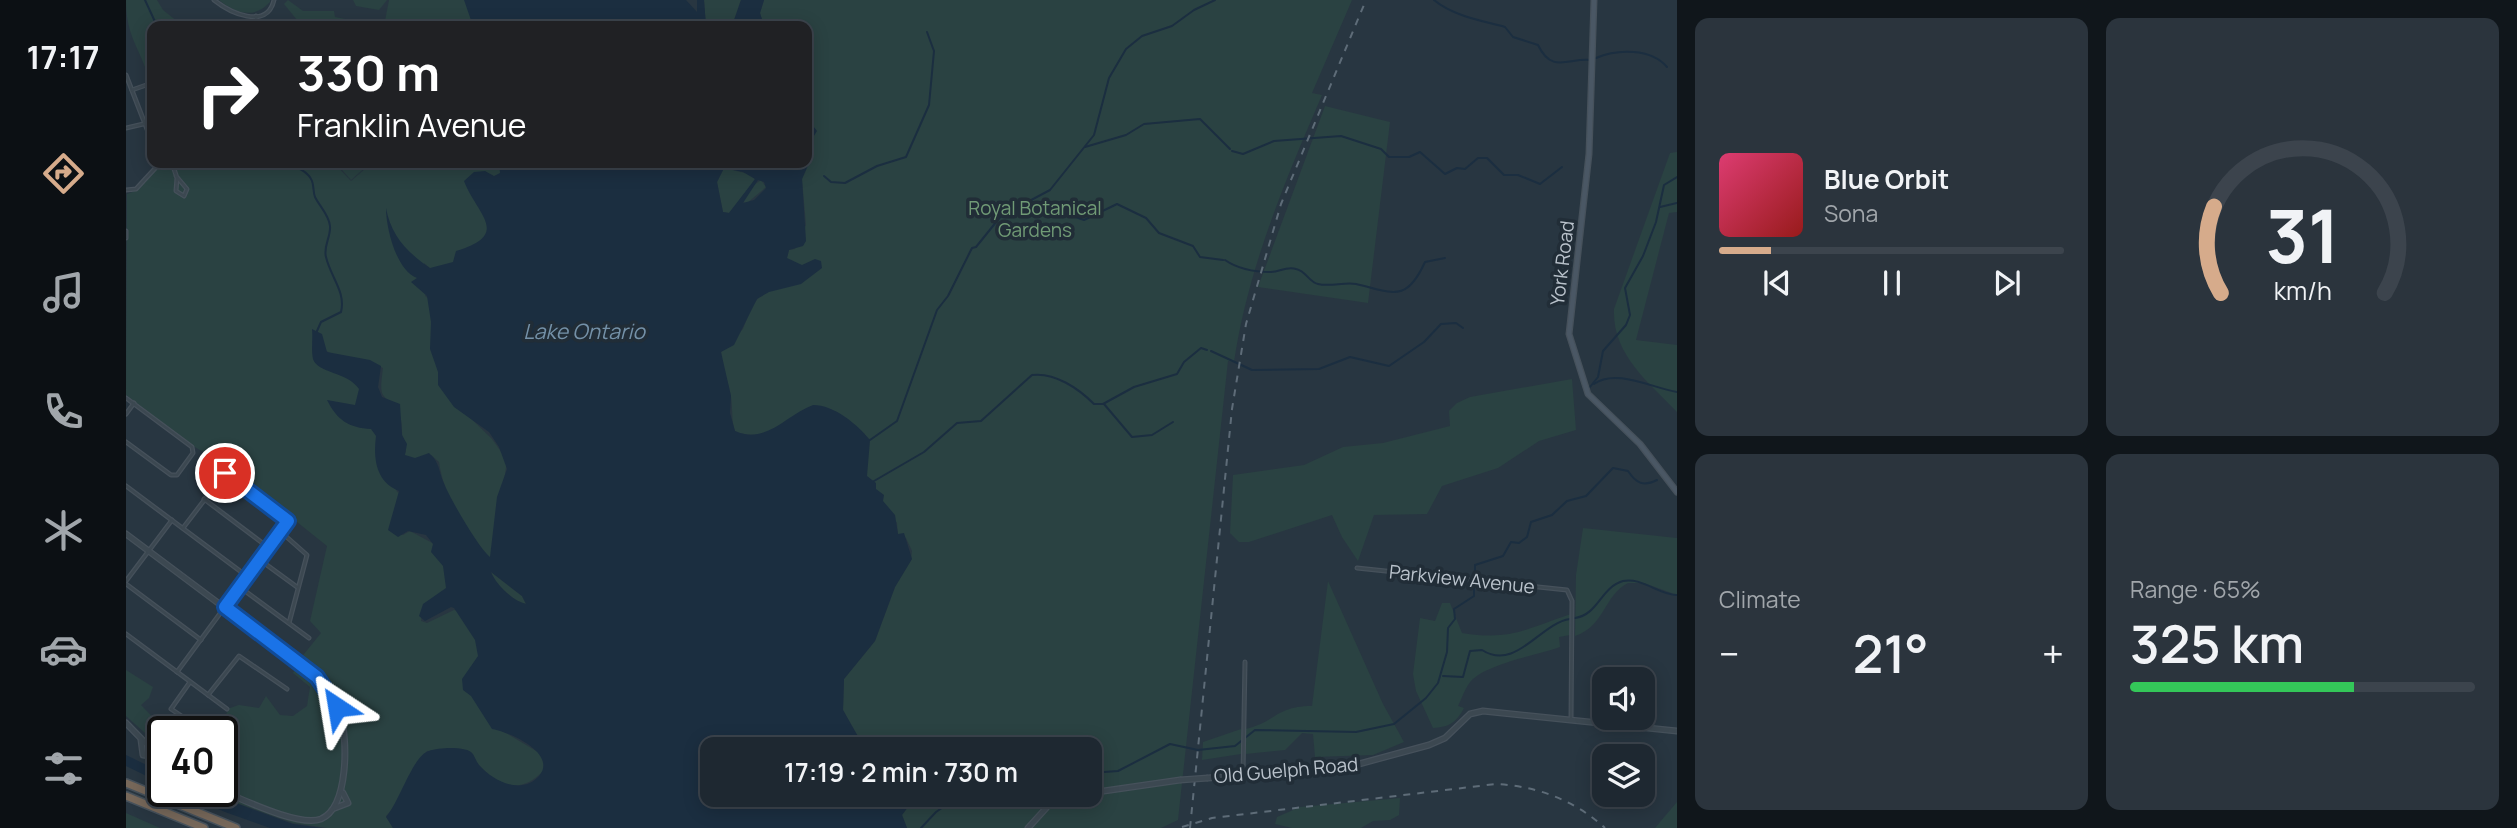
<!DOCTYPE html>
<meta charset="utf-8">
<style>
body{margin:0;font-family:Manrope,sans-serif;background:#2b343d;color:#f1f3f6;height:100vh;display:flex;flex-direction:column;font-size:26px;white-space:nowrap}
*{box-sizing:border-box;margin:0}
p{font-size:23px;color:#a1a6ab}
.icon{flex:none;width:38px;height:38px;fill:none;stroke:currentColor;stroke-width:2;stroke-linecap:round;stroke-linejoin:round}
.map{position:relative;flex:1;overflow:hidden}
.panel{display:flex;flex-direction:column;gap:18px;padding:18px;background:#10161b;width:840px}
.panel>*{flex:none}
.hud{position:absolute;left:21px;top:21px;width:665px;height:147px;border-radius:14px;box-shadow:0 4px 18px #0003,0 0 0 2px #3c444d;background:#202124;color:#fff;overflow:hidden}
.buttons{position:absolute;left:1466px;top:667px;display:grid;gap:14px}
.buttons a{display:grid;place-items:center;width:63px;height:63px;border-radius:14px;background:#1e2831;box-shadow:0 4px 18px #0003,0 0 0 2px #3c444d;font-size:35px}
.speed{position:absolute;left:21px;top:716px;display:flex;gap:14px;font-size:35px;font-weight:700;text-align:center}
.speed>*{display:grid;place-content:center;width:91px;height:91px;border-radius:50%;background:#1e2831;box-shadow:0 4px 18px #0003,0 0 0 2px #3c444d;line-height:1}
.speed .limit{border:4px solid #111;border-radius:10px;background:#fff;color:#111}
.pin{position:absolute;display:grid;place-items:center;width:60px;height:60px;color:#fff;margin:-30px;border:4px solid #fff;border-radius:50%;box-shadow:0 2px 7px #0007}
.me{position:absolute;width:77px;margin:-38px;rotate:327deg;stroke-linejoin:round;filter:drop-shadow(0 0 5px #0008)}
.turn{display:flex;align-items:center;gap:24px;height:147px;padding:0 35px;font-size:32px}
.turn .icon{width:91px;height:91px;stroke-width:2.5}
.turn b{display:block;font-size:49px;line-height:60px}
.big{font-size:52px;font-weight:600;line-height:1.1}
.panel .widget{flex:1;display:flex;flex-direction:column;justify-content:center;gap:10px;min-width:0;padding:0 24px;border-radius:14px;background:#2b343d}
.panel .dial{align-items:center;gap:0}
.dial svg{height:182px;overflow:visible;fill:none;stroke:#3c444d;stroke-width:7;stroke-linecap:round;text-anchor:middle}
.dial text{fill:#f1f3f6;stroke:none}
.song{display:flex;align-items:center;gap:21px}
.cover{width:84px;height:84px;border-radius:10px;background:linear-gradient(135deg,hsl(340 70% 55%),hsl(0 70% 35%))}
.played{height:7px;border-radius:4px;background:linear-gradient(90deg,#d6ab8b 15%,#3c444d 15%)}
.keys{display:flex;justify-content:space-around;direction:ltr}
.heat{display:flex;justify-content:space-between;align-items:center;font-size:38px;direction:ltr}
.charge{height:10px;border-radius:5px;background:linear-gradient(90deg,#34c759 65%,#3c444d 0)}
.panel .tiles{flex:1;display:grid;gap:18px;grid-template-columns:repeat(2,1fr)}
.trip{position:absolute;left:574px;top:737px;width:402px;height:70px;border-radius:14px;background:#1e2831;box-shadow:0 4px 18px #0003,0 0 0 2px #3c444d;font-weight:600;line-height:70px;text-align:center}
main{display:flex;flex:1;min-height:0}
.tabs{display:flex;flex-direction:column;width:126px;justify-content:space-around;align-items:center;background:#0c1014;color:#a1a6ab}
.tabs .icon{width:49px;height:49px}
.tabs .on{color:#d6ab8b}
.tabs b{font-size:32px;color:#f1f3f6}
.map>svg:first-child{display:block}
.green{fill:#2a4242}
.water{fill:#1b2e40;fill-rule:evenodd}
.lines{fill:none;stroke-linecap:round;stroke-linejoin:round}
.stream{stroke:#1b2e40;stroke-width:2}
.minor-casing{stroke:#46515b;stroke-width:5}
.tertiary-casing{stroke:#46515b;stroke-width:7}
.secondary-casing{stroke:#46515b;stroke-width:7}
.motorway-casing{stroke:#47525c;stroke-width:10}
.minor{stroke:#3c4851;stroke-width:2.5}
.tertiary{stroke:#3c4851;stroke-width:4.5}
.secondary{stroke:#4a5764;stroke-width:4.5}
.motorway{stroke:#77685a;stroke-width:7}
.rail{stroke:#5e6c78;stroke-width:2;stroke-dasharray:7 7;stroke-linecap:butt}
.tertiary-bridge-casing{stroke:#46515b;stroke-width:7;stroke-linecap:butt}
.tertiary-bridge{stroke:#3c4851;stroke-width:4.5}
.route-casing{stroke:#114b97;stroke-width:18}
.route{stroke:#1a73e8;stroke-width:12}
.labels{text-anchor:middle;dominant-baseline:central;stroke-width:7;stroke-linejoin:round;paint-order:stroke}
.park-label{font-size:19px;fill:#719b76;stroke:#212d37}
.street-label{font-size:19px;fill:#b9c2cb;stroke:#212d37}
.water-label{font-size:21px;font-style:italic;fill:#7491a8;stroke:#212d37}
</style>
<main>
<nav class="tabs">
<b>17:17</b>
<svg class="icon on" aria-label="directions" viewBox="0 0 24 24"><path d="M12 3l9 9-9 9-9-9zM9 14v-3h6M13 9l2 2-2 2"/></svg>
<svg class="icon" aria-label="music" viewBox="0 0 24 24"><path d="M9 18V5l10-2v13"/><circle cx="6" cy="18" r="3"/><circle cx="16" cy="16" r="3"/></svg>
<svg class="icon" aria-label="phone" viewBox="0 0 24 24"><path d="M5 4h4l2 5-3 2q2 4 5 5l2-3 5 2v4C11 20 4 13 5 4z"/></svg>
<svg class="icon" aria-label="climate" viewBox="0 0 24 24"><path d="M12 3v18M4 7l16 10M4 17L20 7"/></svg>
<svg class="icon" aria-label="car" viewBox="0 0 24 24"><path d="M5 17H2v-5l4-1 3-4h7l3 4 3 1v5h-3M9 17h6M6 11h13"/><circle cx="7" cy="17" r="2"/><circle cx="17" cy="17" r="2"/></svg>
<svg class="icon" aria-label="filters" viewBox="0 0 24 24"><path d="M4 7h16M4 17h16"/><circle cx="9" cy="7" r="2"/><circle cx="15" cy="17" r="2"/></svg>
</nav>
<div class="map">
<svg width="1551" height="828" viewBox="0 0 1551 828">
<rect width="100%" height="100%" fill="#283641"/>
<g class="green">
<path d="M0 0H31L37 10 57 26H26V70L21 72C10 42 0 33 0 0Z"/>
<path d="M93 0H144V2C128 20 109 13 93 0Z"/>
<path d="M162 0 177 11H208L209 17 256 26H176L158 4Z"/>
<path d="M227 0H261L253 10 230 6Z"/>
<path d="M263 0H339L349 26H258Z"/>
<path d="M578 0H615L606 26H580Z"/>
<path d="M638 0H1226L1186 93 1196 95C1159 181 1122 268 1108 362L1102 361 1052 820 1035 828H781L776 815 791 795 964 794V749H739L717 710 718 679 749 641 769 587 785 560 786 551 780 538 772 534 771 523 741 477 739 434 705 409C677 419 637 444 609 431 605 419 607 409 605 397 603 382 596 368 595 352L617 329 625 308 661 258 663 250 669 249 680 225 676 179 683 163V144L690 131 681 118V26H638L634 13Z"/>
<path d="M1199 106 1264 122 1242 303 1132 287Z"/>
<path d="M1551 152V212L1543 213 1510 340 1551 345V412C1522 382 1486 354 1488 309L1544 153Z"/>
<path d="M36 163H208L225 181 246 163H379L361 238 329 264 306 270 298 263 302 291 299 296 303 299 326 400 366 439 381 460 368 552 362 561C341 531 318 498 313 462L305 455 290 463 277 455 280 452C274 442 278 422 273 414 258 389 252 405 257 368L246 363 218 360 189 345 238 386 271 492 276 494 270 533 277 535 284 531 310 545 319 569 322 590 296 612 295 621 301 623 328 610 333 611 352 640 365 724 417 755 418 770C397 793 375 789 354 766 347 759 344 753 333 750 323 747 312 750 301 751L271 804 260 816 267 828H201L167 823 77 791H96V732L89 731 104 708 113 705 133 708 140 696 154 715 167 716 181 706 184 687 167 673 175 661 174 659 195 633 184 621 201 546 101 466 67 446 0 395 1 194 12 190Z"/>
<path d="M210 163H244L225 180Z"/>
<path d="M598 168 627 175 629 179 624 188 635 180 640 187 620 204 616 200 623 188 603 213 597 212 591 182Z"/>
<path d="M1446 379 1450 430 1413 441 1372 468 1316 486 1301 514 1248 515 1232 561 1216 537 1206 515 1123 542H1113L1104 533 1107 475 1178 465 1217 447 1257 443 1324 426 1323 411 1331 403 1344 397Z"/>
<path d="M1457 528 1551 538V595L1518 583H1502C1478 595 1479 626 1449 636L1450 575Z"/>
<path d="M365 572 396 596 400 604C387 601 369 584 365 572Z"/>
<path d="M1202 581 1257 704 1278 742 1247 755 1189 757 1187 734 1176 733 1159 750 1120 754 1119 729C1150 722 1150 706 1186 706Z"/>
<path d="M1316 603H1324L1336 633C1386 641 1399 629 1445 614L1444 635 1433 637 1434 647C1411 655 1361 664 1345 681 1339 688 1336 698 1332 706L1338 708C1330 723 1323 727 1307 728L1290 691 1287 674 1294 618 1309 621Z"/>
<path d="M0 670 27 687 23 698 15 705 40 731 37 732V749L0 716Z"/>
<path d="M1115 729V754L1076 760 1077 742Z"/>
<path d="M737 795H784L760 808 741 803Z"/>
<path d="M1274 798 1273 815 1264 820 1247 821 1235 828H1166L1149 824 1151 817 1174 807Z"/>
<path d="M1551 802V828H1529Z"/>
<path d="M0 813 34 828H0Z"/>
</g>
<g class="water">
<path d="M338 0H560L571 12V0H578L580 26H347Z"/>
<path d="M615 0H638L634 13 638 26H606Z"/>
<path d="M681 118 691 131 683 144V163L676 179 680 241 677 246 663 250 661 258 676 265 689 259 695 261 696 268 675 284 643 292 631 299 608 345 595 352 605 396 604 413 609 431C640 445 660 415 687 405 708 405 731 424 744 440L741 476 750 483V489L758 495 757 501 769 515 772 534 778 533 786 559 769 587 749 641 718 679 717 710 739 749H586V794L737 795 741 804 759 808 774 797 791 795 776 815 781 828H267L260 817C274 801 287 755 303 751 312 748 336 746 345 752 348 754 350 761 353 765 368 782 396 795 413 776 432 754 384 732 366 729L345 696 337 690 336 679 352 656 349 640 328 608 325 607 299 621 293 616 297 604 320 588 317 566 305 552 307 544 300 535 282 531 272 537 262 530 273 491C250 482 247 459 250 436L245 429C223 428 211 420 201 400L229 405 233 389C222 372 191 373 187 359 185 350 187 338 186 329L196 334 201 352 244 360 255 366 252 387 256 397 274 404 276 435 281 444 279 455 289 458 303 453C313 462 312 468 317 481 323 497 352 547 364 557L371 497 381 469 373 447 363 432 328 407 312 385V372L304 349 305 322 301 296 285 282 291 278C270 270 260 228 260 208 265 236 282 253 304 268L327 262 330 251C386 234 351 215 338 181L348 172 359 171 368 176 374 173 373 163H681ZM598 168 617 172 629 179 603 213 597 212 591 182ZM632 180 638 182 640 188 628 200 617 203ZM365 572 396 596 400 604C387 601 370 585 365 572Z"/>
<path d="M0 755 37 773V784L0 766Z"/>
<path d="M52 791H77L167 824 196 828H144L99 812Z"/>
</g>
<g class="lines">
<g class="stream">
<path d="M19 0 31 26"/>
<path d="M1308 0C1327 16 1357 21 1379 27L1387 37 1412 45C1426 74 1442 58 1464 60"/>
<path d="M1470 58C1491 49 1525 48 1541 67"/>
<path d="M959 147 1000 135 1018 124 1074 119 1104 149"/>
<path d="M1106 151 1117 154 1148 141 1215 136 1255 149 1263 157H1283L1294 152 1319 174 1331 168 1339 169 1352 158H1361L1378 175H1392L1414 184 1436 167"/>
<path d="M160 163C170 167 182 171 186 181 188 186 187 192 189 197 194 207 203 215 204 226 205 237 197 246 200 257 205 278 220 292 215 312L195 322 191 331"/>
<path d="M698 176 705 182 719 183 751 166 780 157 803 105 808 51 801 32"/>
<path d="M904 201 958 220 991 204 1020 218 1033 233 1067 246 1074 257 1097 260"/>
<path d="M1534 207 1551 203"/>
<path d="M1099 260C1112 269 1128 272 1145 272 1154 272 1160 266 1170 269 1180 271 1183 282 1192 284 1204 287 1218 282 1230 284 1266 292 1280 304 1299 262L1319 258"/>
<path d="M1085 351 1126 370 1193 369 1224 357 1263 366 1298 342 1315 324 1330 323 1337 328"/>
<path d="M1468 384C1490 368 1526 388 1551 392"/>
<path d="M1464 387 1472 377 1477 351 1500 325 1504 315 1499 288 1517 256 1530 222 1538 185 1551 177"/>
<path d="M978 404 1006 437 1026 435 1047 422"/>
<path d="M744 440 771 421 811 310 822 296 846 248 850 247 875 216 924 190 968 135 983 78 1000 49 1016 36 1046 26 1068 10 1089 0"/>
<path d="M748 481 798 452 831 423 855 421 906 375C929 372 953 389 968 404H977L1008 387 1051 374 1058 362 1075 348 1081 350"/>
<path d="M1349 578V565L1377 556 1385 542 1393 543 1401 537 1405 522 1426 515 1441 501 1460 496 1487 468 1502 471C1510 483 1517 487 1531 480"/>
<path d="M1449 618C1472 615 1475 587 1497 581 1516 577 1533 595 1551 595"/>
<path d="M1317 676 1337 677 1344 651 1356 650C1390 672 1414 623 1444 619"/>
<path d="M908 737 928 736 933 749"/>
<path d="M890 749 904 740"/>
<path d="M964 773 992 771 1044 744 1072 750 1109 746 1129 730 1230 732 1268 724 1300 698 1312 683 1321 652 1322 628 1329 619 1328 609 1348 596V584"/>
<path d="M795 828 810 812 836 794"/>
</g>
<defs>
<g id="minor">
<path d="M88 0C103 12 141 31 148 0"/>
<path d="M130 16 131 26"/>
<path d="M0 75 26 142"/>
<path d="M6 90 26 83"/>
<path d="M0 128 26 122"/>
<path d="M46 163 51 178 50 191 58 196 61 189 50 176"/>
<path d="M0 190 10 189 34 163"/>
<path d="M0 231V238"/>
<path d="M0 398 66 447 67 453 51 475H45L0 442"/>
<path d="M0 414 8 403"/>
<path d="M0 486 122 577"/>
<path d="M78 499 143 548"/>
<path d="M155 532 181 555 163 623"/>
<path d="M134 560 171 587"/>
<path d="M1231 568 1441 590 1446 601 1445 720"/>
<path d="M0 581 46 520"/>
<path d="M0 584 75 640"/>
<path d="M115 588 183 638"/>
<path d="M0 634 101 709"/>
<path d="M51 672 162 521 99 473 57 528"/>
<path d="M82 695 113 656 161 689"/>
<path d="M57 717 45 709 64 682"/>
<path d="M1117 774 1119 662"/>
</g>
<g id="tertiary">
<path d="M0 534 191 677C201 688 209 699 214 713 222 738 223 807 195 819 173 827 118 800 96 791"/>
<path d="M0 723 37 761"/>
<path d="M15 740 17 755 32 757"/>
<path d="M1082 778 1222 767 1303 745 1319 738 1344 714 1357 711 1551 731"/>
<path d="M964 793 1054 780"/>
<path d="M209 808 222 803 217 793"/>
<path d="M902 828 922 806 953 794"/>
</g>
<path id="secondary" d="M1468 0 1463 154 1443 334 1462 394 1514 444 1551 492"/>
<g id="motorway">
<path d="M0 783 110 828"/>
<path d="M0 796 78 828"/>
</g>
</defs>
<use href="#minor" class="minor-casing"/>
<use href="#tertiary" class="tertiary-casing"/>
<use href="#secondary" class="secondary-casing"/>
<use href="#motorway" class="motorway-casing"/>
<use href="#minor" class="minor"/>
<use href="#tertiary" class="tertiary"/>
<use href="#secondary" class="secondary"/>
<use href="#motorway" class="motorway"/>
<g class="rail">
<path d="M1056 827 1086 818 1370 784C1411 786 1448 800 1479 828"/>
<path d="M1064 828 1106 409 1120 324 1155 204 1240 0"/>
</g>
<defs>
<path id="tertiary-bridge" d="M1054 780 1082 778"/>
</defs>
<use href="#tertiary-bridge" class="tertiary-bridge-casing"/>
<use href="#tertiary-bridge" class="tertiary-bridge"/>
</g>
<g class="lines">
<defs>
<path id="route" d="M99 473 162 521 99 607 191 677 211 707"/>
</defs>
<use href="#route" class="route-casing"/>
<use href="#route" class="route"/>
</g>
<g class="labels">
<g class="park-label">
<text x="909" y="208">Royal Botanical<tspan x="909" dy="22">Gardens</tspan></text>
</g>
<g class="street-label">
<text transform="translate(1436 263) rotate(-83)">York Road</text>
<text transform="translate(1336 579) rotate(6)">Parkview Avenue</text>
<text transform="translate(1160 770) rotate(-5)">Old Guelph Road</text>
</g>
<g class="water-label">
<text x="458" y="331">Lake Ontario</text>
</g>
</g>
</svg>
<div class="buttons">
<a><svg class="icon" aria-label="sound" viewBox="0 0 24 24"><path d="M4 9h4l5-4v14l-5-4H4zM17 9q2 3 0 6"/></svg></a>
<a><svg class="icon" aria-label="layers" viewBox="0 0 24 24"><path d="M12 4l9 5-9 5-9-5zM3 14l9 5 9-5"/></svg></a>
</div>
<div class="speed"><div class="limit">40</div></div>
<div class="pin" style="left:99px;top:473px;background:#d93025"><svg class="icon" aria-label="arrive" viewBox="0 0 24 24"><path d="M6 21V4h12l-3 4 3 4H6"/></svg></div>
<svg class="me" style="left:211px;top:707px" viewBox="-20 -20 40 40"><path d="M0-17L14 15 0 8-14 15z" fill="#1a73e8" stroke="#fff" stroke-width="4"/></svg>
<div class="trip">17:19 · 2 min · 730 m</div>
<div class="hud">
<div class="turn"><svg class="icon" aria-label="right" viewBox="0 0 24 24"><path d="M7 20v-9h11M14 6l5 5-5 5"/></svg><div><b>330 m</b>Franklin Avenue</div></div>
</div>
</div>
<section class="panel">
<div class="tiles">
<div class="widget">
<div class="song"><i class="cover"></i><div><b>Blue Orbit</b><p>Sona</p></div></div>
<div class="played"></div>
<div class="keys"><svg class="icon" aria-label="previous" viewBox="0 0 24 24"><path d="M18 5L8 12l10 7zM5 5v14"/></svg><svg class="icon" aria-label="pause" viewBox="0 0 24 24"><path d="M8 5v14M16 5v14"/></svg><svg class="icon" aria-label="next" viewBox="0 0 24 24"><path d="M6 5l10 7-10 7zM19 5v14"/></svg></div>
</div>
<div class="widget dial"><svg viewBox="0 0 100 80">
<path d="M14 69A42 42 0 1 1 86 69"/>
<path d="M14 69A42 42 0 0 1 11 31" stroke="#d6ab8b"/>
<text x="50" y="56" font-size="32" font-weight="700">31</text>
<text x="50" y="72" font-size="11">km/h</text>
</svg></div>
<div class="widget"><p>Climate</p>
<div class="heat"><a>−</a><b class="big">21°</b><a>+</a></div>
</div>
<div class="widget"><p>Range · 65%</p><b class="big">325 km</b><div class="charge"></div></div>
</div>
</section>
</main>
